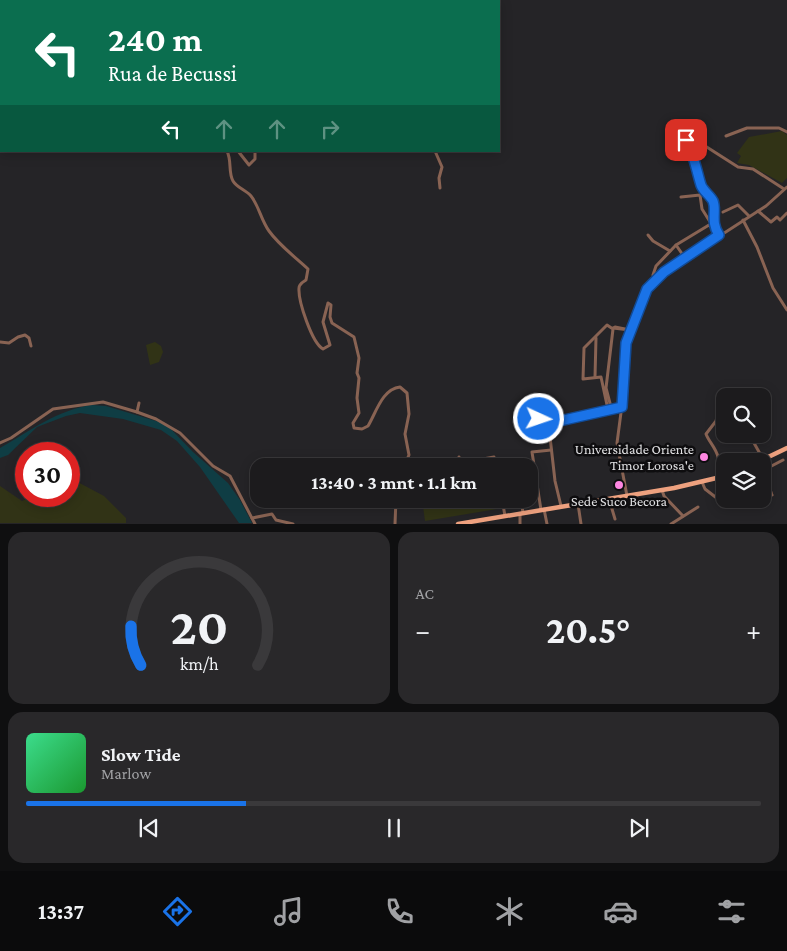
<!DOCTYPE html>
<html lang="id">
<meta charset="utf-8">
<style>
body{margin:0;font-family:"Crimson Pro",serif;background:#29282a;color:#f1f3f6;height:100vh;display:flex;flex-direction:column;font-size:19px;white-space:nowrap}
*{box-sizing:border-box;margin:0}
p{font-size:16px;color:#a0a1a4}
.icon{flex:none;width:28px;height:28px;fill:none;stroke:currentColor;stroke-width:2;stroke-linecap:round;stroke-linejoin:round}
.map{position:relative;height:524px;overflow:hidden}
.side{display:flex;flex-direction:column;gap:8px;padding:8px;background:#0f0f10;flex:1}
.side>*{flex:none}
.top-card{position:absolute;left:0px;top:0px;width:500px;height:152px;box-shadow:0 2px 12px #0003,0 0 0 1px #3a393b;background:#0b6e4f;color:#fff;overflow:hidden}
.buttons{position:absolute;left:716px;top:388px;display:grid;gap:10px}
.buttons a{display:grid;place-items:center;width:55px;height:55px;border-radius:10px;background:#1c1b1d;box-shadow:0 2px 12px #0003,0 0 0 1px #3a393b;font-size:25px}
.speed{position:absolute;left:15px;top:442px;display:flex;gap:10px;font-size:25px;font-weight:700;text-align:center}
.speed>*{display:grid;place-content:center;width:65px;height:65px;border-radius:50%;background:#1c1b1d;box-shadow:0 2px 12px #0003,0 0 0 1px #3a393b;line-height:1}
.speed .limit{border:8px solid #d22;background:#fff;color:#111}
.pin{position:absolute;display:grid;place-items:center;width:42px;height:42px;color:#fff;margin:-21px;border-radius:10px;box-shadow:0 2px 8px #0006}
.me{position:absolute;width:55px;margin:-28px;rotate:93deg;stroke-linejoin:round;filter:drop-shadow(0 0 4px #0008)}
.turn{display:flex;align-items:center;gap:18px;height:105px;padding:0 25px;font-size:22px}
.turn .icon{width:65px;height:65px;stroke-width:2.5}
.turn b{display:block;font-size:35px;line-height:42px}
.lanes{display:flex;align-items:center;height:48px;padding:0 25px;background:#0003;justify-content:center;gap:25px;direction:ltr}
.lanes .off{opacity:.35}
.big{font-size:38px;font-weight:700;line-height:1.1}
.side .card{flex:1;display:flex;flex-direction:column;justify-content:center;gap:8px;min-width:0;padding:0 18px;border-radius:15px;background:#29282a}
.side .dial{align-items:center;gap:0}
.dial svg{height:130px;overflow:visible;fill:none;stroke:#3a393b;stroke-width:7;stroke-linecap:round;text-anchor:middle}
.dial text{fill:#f1f3f6;stroke:none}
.song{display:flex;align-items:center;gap:15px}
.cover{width:60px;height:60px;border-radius:8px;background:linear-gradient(135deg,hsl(150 70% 55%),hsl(130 70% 35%))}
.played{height:5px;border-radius:2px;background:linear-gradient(90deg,#1a73e8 30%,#3a393b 30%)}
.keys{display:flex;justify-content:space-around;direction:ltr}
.heat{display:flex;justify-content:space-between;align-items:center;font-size:28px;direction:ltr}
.side .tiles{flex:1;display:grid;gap:8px;grid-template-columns:1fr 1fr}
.card:last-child{grid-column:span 2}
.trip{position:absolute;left:250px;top:458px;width:288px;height:50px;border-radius:15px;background:#1c1b1d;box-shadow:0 2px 12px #0003,0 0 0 1px #3a393b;font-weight:700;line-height:50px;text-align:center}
.menu{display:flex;height:80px;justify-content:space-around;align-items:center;background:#0b0b0c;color:#a0a1a4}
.menu .icon{width:35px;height:35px}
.menu .on{color:#1a73e8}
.menu b{font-size:22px;color:#f1f3f6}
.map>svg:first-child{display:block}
.green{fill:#313316}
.water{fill:#0f3d44}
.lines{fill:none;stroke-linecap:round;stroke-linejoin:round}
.minor{stroke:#896353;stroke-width:3}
.major{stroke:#eea17f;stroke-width:4.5}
.route-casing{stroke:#114b97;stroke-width:12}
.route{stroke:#1a73e8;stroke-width:9}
.poi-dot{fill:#fd86e1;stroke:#0e0d0f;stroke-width:2}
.labels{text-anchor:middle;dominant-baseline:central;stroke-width:5;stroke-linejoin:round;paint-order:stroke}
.poi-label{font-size:14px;fill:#e1e1e3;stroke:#0e0d0f;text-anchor:end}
</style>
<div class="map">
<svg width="787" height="524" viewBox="0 0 787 524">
<rect width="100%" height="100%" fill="#252427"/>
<g class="green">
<path d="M782 131 787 135V178L782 183 749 165 737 163 741 156 737 153 749 137Z"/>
<path d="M155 342 161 346 163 352 159 362 150 365 146 345Z"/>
<path d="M72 479 104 496 126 518V523H0V486L22 501 33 496H69V480Z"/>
<path d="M422 499H501L503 508 425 521Z"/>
</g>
<path class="water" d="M92 405 106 406 166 424 193 452 228 483 240 500 252 523H239L200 467 177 441 161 430 123 419 80 413 66 416 37 427 8 455 0 458V448C30 431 57 410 92 405Z"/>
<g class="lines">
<g class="minor">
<path d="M360 0V1"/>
<path d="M248 1V0"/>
<path d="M0 65H1"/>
<path d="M680 134C694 149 693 168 702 186 704 192 712 196 713 202 715 208 714 222 715 229"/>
<path d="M726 136 747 128H779L787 132"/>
<path d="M702 144 738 167 753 169 784 189"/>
<path d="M227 151C232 161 228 172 233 181 237 188 246 190 251 196 259 206 261 220 269 231 279 245 295 257 308 269L306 280C303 282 299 284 299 288 298 301 312 343 323 349L330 345 323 322 328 303 331 305 330 317 332 323 354 337 359 358 357 373 359 378 357 398 359 413 353 423 354 428 362 429 368 426C376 413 382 389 400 387L407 393 409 414 405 434 409 455 404 466"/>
<path d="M238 151 249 165 255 159V151"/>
<path d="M435 151 442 167 439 178 440 188"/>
<path d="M681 197 700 195 702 209 712 225"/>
<path d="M758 211 771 222 777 217 780 220 787 213"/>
<path d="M723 212 738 205 749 216"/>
<path d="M743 220 757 247 773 288 787 310"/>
<path d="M648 235 653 241 670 251"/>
<path d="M676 245 709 225 719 235"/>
<path d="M653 275 656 266 676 245 685 258"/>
<path d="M607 325 613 329 606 388 612 411 607 405 601 377 583 379 584 348Z"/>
<path d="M613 328 615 327 630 330 613 328"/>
<path d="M0 342 9 343 18 337 25 335 29 338 31 346"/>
<path d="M595 377 596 338"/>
<path d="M137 412 139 403"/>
<path d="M540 418 549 428 555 481 561 506"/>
<path d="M540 418 555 422 622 407"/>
<path d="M0 443 11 438 53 409 103 402 137 412 156 419 180 433 213 466 230 476 255 524"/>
<path d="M754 443 763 459"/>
<path d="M459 457 461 463 494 457 496 466"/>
<path d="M447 466 461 463"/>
<path d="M762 471 783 460"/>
<path d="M762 476 772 495"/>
<path d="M718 478C715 469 719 465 718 457 716 448 709 442 706 434L716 421 720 406"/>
<path d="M702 482 705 489 727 506"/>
<path d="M662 490 664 496 683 516"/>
<path d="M627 496 617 443 625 382 626 343 642 297 652 283 664 272 766 206 787 187"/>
<path d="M762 496 771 492"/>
<path d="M502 499 505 516"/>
<path d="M521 499 523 513"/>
<path d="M609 499 615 519"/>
<path d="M578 504 581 524"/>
<path d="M544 509 547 524"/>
<path d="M541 510 532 452 551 450"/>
<path d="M520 514V524"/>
<path d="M252 518 272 514 276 520 293 524"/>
<path d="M395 524 396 499"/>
<path d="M671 524 698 507"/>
</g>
<g class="major">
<path d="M760 461 787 448"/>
<path d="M458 524 674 488 725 476"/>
</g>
</g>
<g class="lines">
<defs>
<path id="route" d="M539 419 555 422 622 407 626 343 647 289 664 272 719 235C710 222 717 210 713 201 710 195 703 191 701 185 696 169 694 154 686 140"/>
</defs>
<use href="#route" class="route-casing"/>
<use href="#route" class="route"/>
</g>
<g class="poi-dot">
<circle cx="704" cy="457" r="5"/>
<circle cx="619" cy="485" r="5"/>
</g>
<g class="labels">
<g class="poi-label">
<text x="694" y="449">Universidade Oriente<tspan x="694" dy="16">Timor Lorosa'e</tspan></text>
<text x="619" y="501" text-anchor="middle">Sede Suco Becora</text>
</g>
</g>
</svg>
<div class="buttons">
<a><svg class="icon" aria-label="search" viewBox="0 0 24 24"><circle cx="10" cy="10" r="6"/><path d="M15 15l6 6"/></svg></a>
<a><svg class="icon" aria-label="layers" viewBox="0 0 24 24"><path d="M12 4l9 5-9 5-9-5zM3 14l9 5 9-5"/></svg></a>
</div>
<div class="speed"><div class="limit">30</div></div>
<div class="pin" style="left:686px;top:140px;background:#d93025"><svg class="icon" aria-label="arrive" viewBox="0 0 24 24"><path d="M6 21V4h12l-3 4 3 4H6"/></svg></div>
<svg class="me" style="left:539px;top:419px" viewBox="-20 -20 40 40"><circle r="17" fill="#1a73e8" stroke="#fff" stroke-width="3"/><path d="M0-11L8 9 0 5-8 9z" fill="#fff"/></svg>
<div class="trip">13:40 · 3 mnt · 1.1 km</div>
<div class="top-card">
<div class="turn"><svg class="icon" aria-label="left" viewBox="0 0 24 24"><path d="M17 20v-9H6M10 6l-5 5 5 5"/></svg><div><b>240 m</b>Rua de Becussi</div></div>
<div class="lanes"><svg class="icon" aria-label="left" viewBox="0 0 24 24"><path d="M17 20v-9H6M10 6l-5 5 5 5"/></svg><svg class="icon off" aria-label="ahead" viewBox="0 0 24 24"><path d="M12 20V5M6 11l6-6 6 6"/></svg><svg class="icon off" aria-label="ahead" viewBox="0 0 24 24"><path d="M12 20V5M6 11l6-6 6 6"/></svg><svg class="icon off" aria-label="right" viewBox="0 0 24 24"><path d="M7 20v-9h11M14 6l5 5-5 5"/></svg></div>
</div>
</div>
<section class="side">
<div class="tiles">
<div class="card dial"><svg viewBox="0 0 100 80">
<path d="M14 69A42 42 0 1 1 86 69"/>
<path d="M14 69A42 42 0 0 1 8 45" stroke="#1a73e8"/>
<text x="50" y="56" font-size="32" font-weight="700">20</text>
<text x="50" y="72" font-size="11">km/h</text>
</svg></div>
<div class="card"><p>AC</p>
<div class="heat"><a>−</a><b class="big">20.5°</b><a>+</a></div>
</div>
<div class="card">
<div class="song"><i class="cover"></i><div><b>Slow Tide</b><p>Marlow</p></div></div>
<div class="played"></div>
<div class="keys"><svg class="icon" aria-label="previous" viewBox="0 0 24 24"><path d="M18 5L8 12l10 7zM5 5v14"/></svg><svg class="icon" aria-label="pause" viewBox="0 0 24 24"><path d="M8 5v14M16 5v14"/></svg><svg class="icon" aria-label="next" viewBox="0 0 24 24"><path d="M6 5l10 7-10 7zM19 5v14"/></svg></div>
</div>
</div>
</section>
<nav class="menu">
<b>13:37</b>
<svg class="icon on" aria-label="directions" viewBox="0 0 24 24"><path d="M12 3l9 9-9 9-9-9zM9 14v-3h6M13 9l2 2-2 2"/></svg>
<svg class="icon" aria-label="music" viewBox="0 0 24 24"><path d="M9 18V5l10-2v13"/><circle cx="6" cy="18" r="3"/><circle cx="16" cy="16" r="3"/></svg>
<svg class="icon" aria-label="phone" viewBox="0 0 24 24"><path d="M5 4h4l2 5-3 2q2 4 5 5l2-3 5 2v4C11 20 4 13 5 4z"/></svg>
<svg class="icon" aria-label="climate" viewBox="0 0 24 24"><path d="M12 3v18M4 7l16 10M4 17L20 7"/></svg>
<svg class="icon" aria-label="car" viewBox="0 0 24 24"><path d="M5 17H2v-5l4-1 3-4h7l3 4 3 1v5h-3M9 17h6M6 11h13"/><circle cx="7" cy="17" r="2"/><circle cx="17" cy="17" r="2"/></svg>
<svg class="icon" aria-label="filters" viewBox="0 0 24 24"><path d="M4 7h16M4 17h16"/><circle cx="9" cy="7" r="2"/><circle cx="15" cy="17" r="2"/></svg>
</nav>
